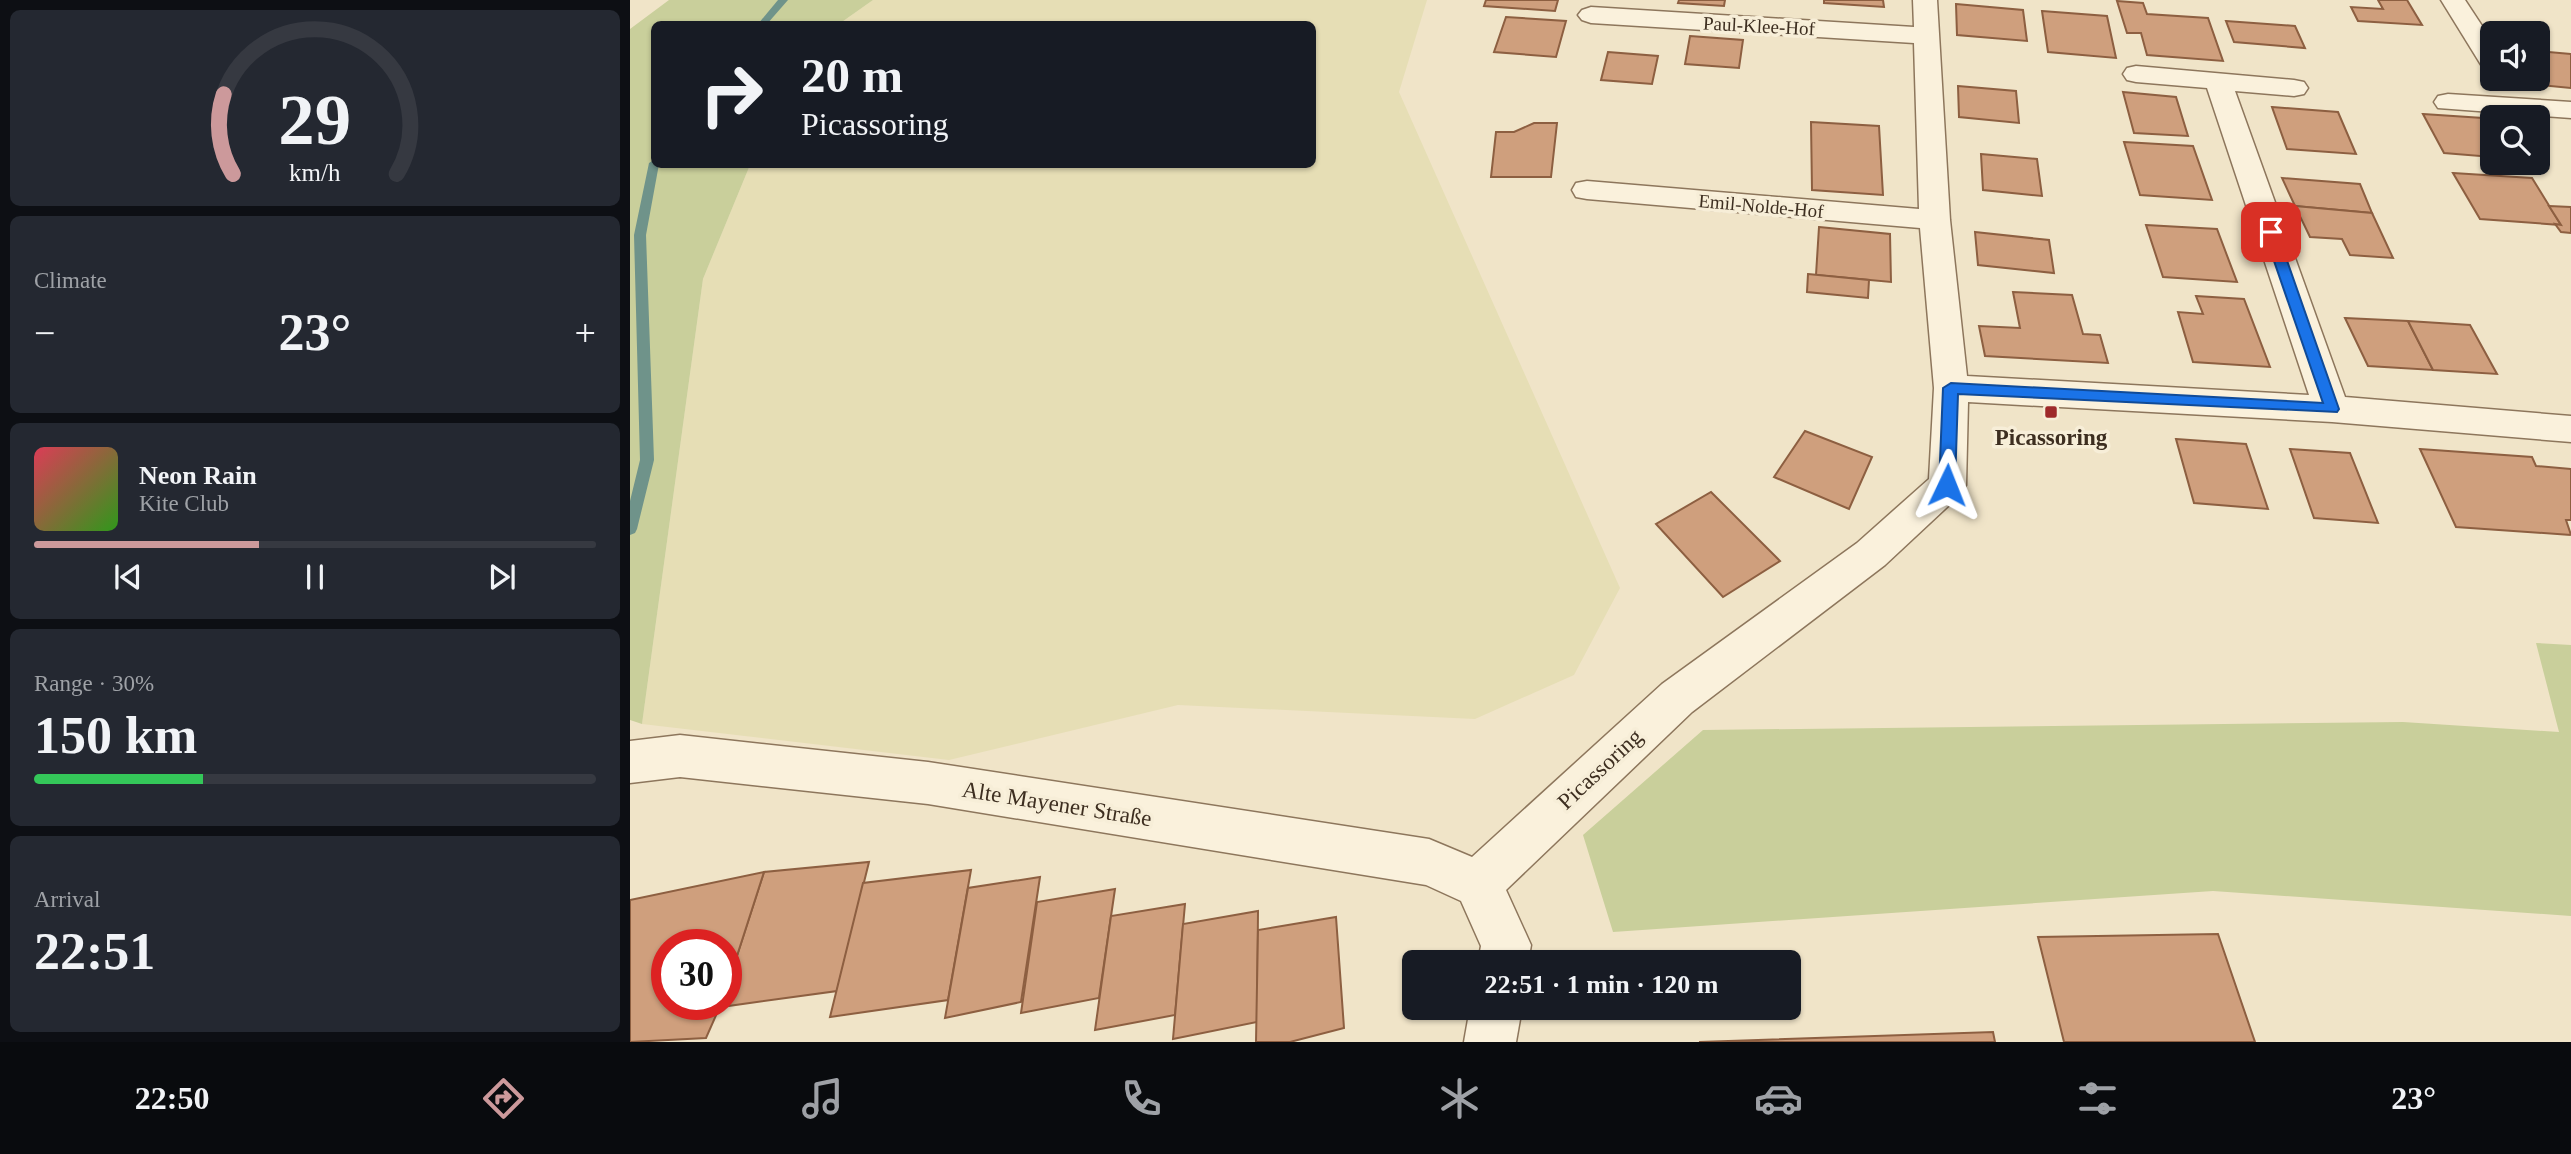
<!DOCTYPE html>
<meta charset="utf-8">
<style>
body{margin:0;font-family:Georgia,serif;background:#242831;color:#f1f3f6;height:100vh;display:flex;flex-direction:column;font-size:26px;white-space:nowrap}
*{box-sizing:border-box;margin:0}
p{font-size:23px;color:#9ea1a6}
.icon{flex:none;width:38px;height:38px;fill:none;stroke:currentColor;stroke-width:2;stroke-linecap:round;stroke-linejoin:round}
.map{position:relative;flex:1;overflow:hidden}
.sheet{display:flex;flex-direction:column;gap:10px;padding:10px;background:#0d0f14;width:630px}
.sheet>*{flex:none}
.guide{position:absolute;left:21px;top:21px;width:665px;height:147px;border-radius:10px;box-shadow:0 2px 5px #0004;background:#171b24;color:#f1f3f6;overflow:hidden}
.fabs{position:absolute;left:1850px;top:21px;display:grid;gap:14px}
.fabs a{display:grid;place-items:center;width:70px;height:70px;border-radius:10px;background:#171b24;box-shadow:0 2px 5px #0004;font-size:35px}
.speed{position:absolute;left:21px;top:929px;display:flex;gap:14px;font-size:35px;font-weight:700;text-align:center}
.speed>*{display:grid;place-content:center;width:91px;height:91px;border-radius:50%;background:#171b24;box-shadow:0 2px 5px #0004;line-height:1}
.speed .limit{border:10px solid #d22;background:#fff;color:#111}
.pin{position:absolute;display:grid;place-items:center;width:60px;height:60px;color:#fff;margin:-30px;border-radius:14px;box-shadow:0 4px 10px #0006}
.me{position:absolute;width:77px;margin:-38px;rotate:2deg;stroke-linejoin:round;filter:drop-shadow(0 0 5px #0008)}
.turn{display:flex;align-items:center;gap:24px;height:147px;padding:0 35px;font-size:32px}
.turn .icon{width:91px;height:91px;stroke-width:2.5}
.turn b{display:block;font-size:49px;line-height:60px}
.big{font-size:52px;font-weight:700;line-height:1.1}
.sheet .widget{flex:1;display:flex;flex-direction:column;justify-content:center;gap:10px;min-width:0;padding:0 24px;border-radius:10px;background:#242831}
.sheet .dial{align-items:center;gap:0}
.dial svg{height:182px;overflow:visible;fill:none;stroke:#363941;stroke-width:7;stroke-linecap:round;text-anchor:middle}
.dial text{fill:#f1f3f6;stroke:none}
.song{display:flex;align-items:center;gap:21px}
.cover{width:84px;height:84px;border-radius:10px;background:linear-gradient(135deg,hsl(350 70% 55%),hsl(110 70% 35%))}
.played{height:7px;border-radius:4px;background:linear-gradient(90deg,#cc999b 40%,#363941 40%)}
.keys{display:flex;justify-content:space-around;direction:ltr}
.heat{display:flex;justify-content:space-between;align-items:center;font-size:38px;direction:ltr}
.charge{height:10px;border-radius:5px;background:linear-gradient(90deg,#34c759 30%,#363941 0)}
.trip{position:absolute;left:772px;top:950px;width:399px;height:70px;border-radius:10px;background:#171b24;box-shadow:0 2px 5px #0004;font-weight:700;line-height:70px;text-align:center}
.tabs{display:flex;height:112px;justify-content:space-around;align-items:center;background:#090b0e;color:#9ea1a6}
.tabs .icon{width:49px;height:49px}
.tabs .active{color:#cc999b}
.tabs b{font-size:32px;color:#f1f3f6}
main{display:flex;flex:1;min-height:0}
.map>svg:first-child{display:block}
.farmland{fill:#e6deb5}
.green{fill:#c9cf9b}
.lines{fill:none;stroke-linecap:round;stroke-linejoin:round}
.stream{fill:#6f938a;fill-rule:evenodd}
.building{fill:#cf9f7d;stroke:#8d5f41;stroke-width:2}
.minor-casing{stroke:#8d765c;stroke-width:3}
.minor{fill:#faf1dc;fill-rule:evenodd}
.route{fill:#1a73e8;stroke:#114b97;stroke-width:2}
.poi-dot{fill:#9e2a2b;stroke:#f7eed8;stroke-width:2.5}
.labels{text-anchor:middle;dominant-baseline:central;stroke-width:7;stroke-linejoin:round;paint-order:stroke}
.far-street-label{font-size:19px;fill:#3d2e20;stroke:#f7eed8}
.poi-label{font-size:23px;font-weight:bold;fill:#3d2e20;stroke:#f7eed8}
.street-label{font-size:23px;fill:#3d2e20;stroke:#f7eed8}
</style>
<main>
<section class="sheet">
<div class="widget dial"><svg viewBox="0 0 100 80">
<path d="M14 69A42 42 0 1 1 86 69"/>
<path d="M14 69A42 42 0 0 1 10 34" stroke="#cc999b"/>
<text x="50" y="56" font-size="32" font-weight="700">29</text>
<text x="50" y="72" font-size="11">km/h</text>
</svg></div>
<div class="widget"><p>Climate</p>
<div class="heat"><a>−</a><b class="big">23°</b><a>+</a></div>
</div>
<div class="widget">
<div class="song"><i class="cover"></i><div><b>Neon Rain</b><p>Kite Club</p></div></div>
<div class="played"></div>
<div class="keys"><svg class="icon" aria-label="previous" viewBox="0 0 24 24"><path d="M18 5L8 12l10 7zM5 5v14"/></svg><svg class="icon" aria-label="pause" viewBox="0 0 24 24"><path d="M8 5v14M16 5v14"/></svg><svg class="icon" aria-label="next" viewBox="0 0 24 24"><path d="M6 5l10 7-10 7zM19 5v14"/></svg></div>
</div>
<div class="widget"><p>Range · 30%</p><b class="big">150 km</b><div class="charge"></div></div>
<div class="widget"><p>Arrival</p><b class="big">22:51</b></div>
</section>
<div class="map">
<svg width="1941" height="1042" viewBox="0 0 1941 1042">
<rect width="100%" height="100%" fill="#f0e4c8"/>
<path class="farmland" d="M243 0H797L769 92 990 588 944 675 845 719 548 705 319 760 12 724 73 279 120 165 682 164V24H209Z"/>
<g class="green">
<path d="M39 0H243L209 24H24V164L120 165 73 279 12 724 0 720V29Z"/>
<path d="M1906 643 1941 645V916L1583 891 983 932 953 835 1073 730 1773 722 1929 732Z"/>
</g>
<g class="lines">
<g class="stream">
<path d="M148 0H158L137 24H128Z"/>
<path d="M24 160V164H29L16 235 24 460 7 529 5 533 0 535V501L10 460 4 235 19 163Z"/>
</g>
</g>
<g class="building">
<path d="M856 0H928L925 11 854 6Z"/>
<path d="M1049 0H1095L1094 6 1048 3Z"/>
<path d="M1194 0H1253L1254 7 1194 3Z"/>
<path d="M1748 0H1777L1792 25 1728 21 1721 7 1753 9Z"/>
<path d="M1487 1 1513 3 1517 14 1578 18 1593 61 1517 55 1511 33H1497Z"/>
<path d="M1326 4 1393 10 1397 41 1327 35Z"/>
<path d="M1412 11 1477 16 1486 58 1418 52Z"/>
<path d="M876 17 936 21 926 57 864 52Z"/>
<path d="M1596 21 1665 26 1675 48 1604 42Z"/>
<path d="M1060 36 1113 40 1109 68 1055 64Z"/>
<path d="M1908 51 1941 54V88L1909 85 1905 79H1908Z"/>
<path d="M978 52 1028 56 1022 84 971 80Z"/>
<path d="M1328 86 1386 91 1389 123 1329 117Z"/>
<path d="M1493 92 1546 97 1558 136 1504 133Z"/>
<path d="M1642 107 1708 112 1726 154 1657 149Z"/>
<path d="M1793 114 1853 118 1862 134V157L1814 153Z"/>
<path d="M1181 122 1249 126 1253 195 1182 190Z"/>
<path d="M904 123H927L921 177H861L866 132H884Z"/>
<path d="M1494 142 1563 146 1582 200 1510 195Z"/>
<path d="M1351 154 1407 159 1412 196 1353 190Z"/>
<path d="M1823 173 1902 178 1931 225 1850 219Z"/>
<path d="M1652 178 1730 184 1742 213 1665 206Z"/>
<path d="M1665 206 1742 213 1763 258 1720 255 1712 239 1680 237Z"/>
<path d="M1919 206 1941 207V233L1931 232 1925 224 1931 225Z"/>
<path d="M1516 225 1587 229 1607 282 1533 277Z"/>
<path d="M1189 227 1260 234 1261 282 1186 275Z"/>
<path d="M1345 232 1419 240 1424 273 1348 265Z"/>
<path d="M1178 274 1239 280 1238 298 1177 292Z"/>
<path d="M1383 292 1442 295 1453 334 1470 335 1478 363 1355 356 1349 326 1390 328Z"/>
<path d="M1566 296 1614 299 1640 367 1563 362 1548 312 1573 314Z"/>
<path d="M1715 318 1778 321 1803 370 1738 366Z"/>
<path d="M1778 321 1840 325 1867 374 1803 370Z"/>
<path d="M1175 431 1242 457 1219 509 1144 477Z"/>
<path d="M1546 439 1616 444 1638 509 1564 503Z"/>
<path d="M1660 449 1720 453 1748 523 1684 518Z"/>
<path d="M1790 449 1902 457 1906 466 1941 469V520H1936L1941 535 1826 527Z"/>
<path d="M1081 492 1150 561 1093 597 1026 524Z"/>
<path d="M239 862 207 991 91 1007V1004H96V990L134 872Z"/>
<path d="M341 870 318 1000 200 1017 233 883Z"/>
<path d="M134 872 96 990V945H37V1004H91L76 1038 0 1042V900Z"/>
<path d="M410 877 391 1002 315 1018 338 888Z"/>
<path d="M485 889 469 998 391 1013 407 902Z"/>
<path d="M555 904 545 1015 465 1030 481 916Z"/>
<path d="M628 911 627 1022 543 1039 553 924Z"/>
<path d="M706 917 714 1028 660 1042H626L628 930Z"/>
<path d="M1588 934 1625 1042H1434L1408 937Z"/>
<path d="M1363 1032 1365 1042H1069Z"/>
</g>
<g class="lines">
<defs>
<g id="minor">
<path d="M1283 0H1307L1320 220 1337 376 1679 395 1577 88 1506 82 1497 80 1493 74 1497 68 1506 66 1664 80 1674 82 1678 88 1674 94 1664 96 1605 91 1715 397 1941 416V442L1702 422 1338 402 1336 485 1330 495 1255 565 1062 712 876 890 901 945 898 962H848L851 946 831 901 796 885 298 804 50 777 0 783V741L50 735 298 762 799 839 842 857 1032 684 1227 543 1299 479 1304 388 1290 228 957 199 946 197 942 190 946 183 957 181 1289 209 1284 43 961 23 952 20 948 15 952 10 961 7 1284 27Z"/>
<path d="M1811 0H1835L1862 41V70L1853 68Z"/>
<path d="M1818 94 1941 102V118L1808 108 1804 102 1808 96Z"/>
<path d="M840 1008H892L886 1042H834Z"/>
</g>
</defs>
<use href="#minor" class="minor-casing"/>
<use href="#minor" class="minor"/>
</g>
<path class="route" d="M1641 228 1647 232 1709 409 1707 412 1328 394 1325 485 1322 490H1311L1309 485 1313 388 1321 383 1693 403 1634 232Z"/>
<rect class="poi-dot" x="1414" y="405" width="14" height="14" rx="3.5"/>
<g class="labels">
<g class="far-street-label">
<text transform="translate(1129 26) rotate(3)">Paul-Klee-Hof</text>
<text transform="translate(1131 206) rotate(5)">Emil-Nolde-Hof</text>
</g>
<g class="poi-label">
<text x="1421" y="437">Picassoring</text>
</g>
<g class="street-label">
<text transform="translate(970 769) rotate(-43)">Picassoring</text>
<text transform="translate(427 804) rotate(9)">Alte Mayener Straße</text>
</g>
</g>
</svg>
<div class="fabs">
<a><svg class="icon" aria-label="sound" viewBox="0 0 24 24"><path d="M4 9h4l5-4v14l-5-4H4zM17 9q2 3 0 6"/></svg></a>
<a><svg class="icon" aria-label="search" viewBox="0 0 24 24"><circle cx="10" cy="10" r="6"/><path d="M15 15l6 6"/></svg></a>
</div>
<div class="speed"><div class="limit">30</div></div>
<div class="pin" style="left:1641px;top:232px;background:#d93025"><svg class="icon" aria-label="arrive" viewBox="0 0 24 24"><path d="M6 21V4h12l-3 4 3 4H6"/></svg></div>
<svg class="me" style="left:1317px;top:485px" viewBox="-20 -20 40 40"><path d="M0-17L14 15 0 8-14 15z" fill="#1a73e8" stroke="#fff" stroke-width="4"/></svg>
<div class="trip">22:51 · 1 min · 120 m</div>
<div class="guide">
<div class="turn"><svg class="icon" aria-label="right" viewBox="0 0 24 24"><path d="M7 20v-9h11M14 6l5 5-5 5"/></svg><div><b>20 m</b>Picassoring</div></div>
</div>
</div>
</main>
<nav class="tabs">
<b>22:50</b>
<svg class="icon active" aria-label="directions" viewBox="0 0 24 24"><path d="M12 3l9 9-9 9-9-9zM9 14v-3h6M13 9l2 2-2 2"/></svg>
<svg class="icon" aria-label="music" viewBox="0 0 24 24"><path d="M9 18V5l10-2v13"/><circle cx="6" cy="18" r="3"/><circle cx="16" cy="16" r="3"/></svg>
<svg class="icon" aria-label="phone" viewBox="0 0 24 24"><path d="M5 4h4l2 5-3 2q2 4 5 5l2-3 5 2v4C11 20 4 13 5 4z"/></svg>
<svg class="icon" aria-label="climate" viewBox="0 0 24 24"><path d="M12 3v18M4 7l16 10M4 17L20 7"/></svg>
<svg class="icon" aria-label="car" viewBox="0 0 24 24"><path d="M5 17H2v-5l4-1 3-4h7l3 4 3 1v5h-3M9 17h6M6 11h13"/><circle cx="7" cy="17" r="2"/><circle cx="17" cy="17" r="2"/></svg>
<svg class="icon" aria-label="filters" viewBox="0 0 24 24"><path d="M4 7h16M4 17h16"/><circle cx="9" cy="7" r="2"/><circle cx="15" cy="17" r="2"/></svg>
<b>23°</b>
</nav>
